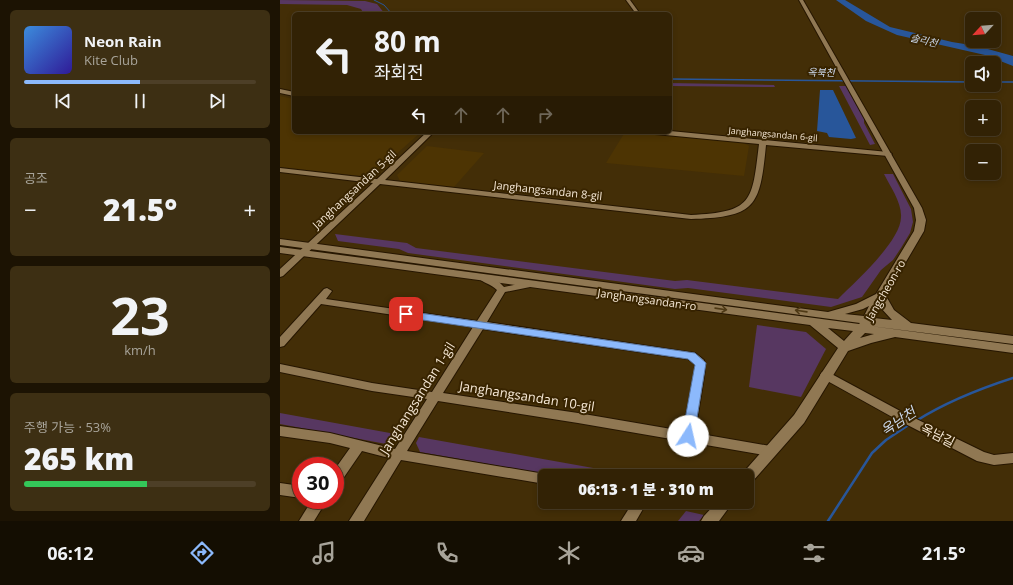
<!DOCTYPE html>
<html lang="ko">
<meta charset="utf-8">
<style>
body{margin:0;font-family:"Open Sans","Noto Sans KR",sans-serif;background:#3d2f13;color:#f1f3f6;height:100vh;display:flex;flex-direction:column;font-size:15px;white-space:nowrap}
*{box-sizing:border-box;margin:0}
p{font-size:13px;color:#a8a49a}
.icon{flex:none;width:22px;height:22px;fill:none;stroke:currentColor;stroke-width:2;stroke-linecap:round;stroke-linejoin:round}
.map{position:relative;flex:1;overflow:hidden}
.drawer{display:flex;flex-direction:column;gap:10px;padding:10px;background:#1c1303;width:280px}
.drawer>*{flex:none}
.top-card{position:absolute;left:12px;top:12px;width:380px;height:122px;border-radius:6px;box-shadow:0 2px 6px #0003,0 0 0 1px #4d3f27;background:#322205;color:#f1f3f6;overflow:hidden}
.needle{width:26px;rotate:244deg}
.fabs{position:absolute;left:685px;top:12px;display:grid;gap:8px}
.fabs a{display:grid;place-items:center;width:36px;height:36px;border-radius:6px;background:#322205;box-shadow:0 2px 6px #0003,0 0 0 1px #4d3f27;font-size:20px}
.speed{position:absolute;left:12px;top:457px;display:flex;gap:8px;font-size:20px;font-weight:700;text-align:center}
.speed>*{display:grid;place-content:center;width:52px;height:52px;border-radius:50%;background:#322205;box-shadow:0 2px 6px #0003,0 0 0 1px #4d3f27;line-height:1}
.speed .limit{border:6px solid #d22;background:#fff;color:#111}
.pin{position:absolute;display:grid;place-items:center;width:34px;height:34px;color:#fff;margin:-17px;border-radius:8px;box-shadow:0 2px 6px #0006}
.me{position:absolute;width:44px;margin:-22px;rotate:10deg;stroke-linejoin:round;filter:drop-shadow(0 0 3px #0008)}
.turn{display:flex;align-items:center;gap:14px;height:84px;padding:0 16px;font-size:18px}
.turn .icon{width:52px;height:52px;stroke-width:2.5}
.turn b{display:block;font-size:28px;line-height:34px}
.lanes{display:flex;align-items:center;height:38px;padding:0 16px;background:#0003;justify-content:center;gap:20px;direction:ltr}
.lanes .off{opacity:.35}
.big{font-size:30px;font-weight:800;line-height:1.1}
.drawer .card{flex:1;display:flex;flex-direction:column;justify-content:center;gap:6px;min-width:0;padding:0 14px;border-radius:6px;background:#3d2f13}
.drawer .dial{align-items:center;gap:0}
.dial b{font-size:52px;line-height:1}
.song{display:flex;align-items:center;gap:12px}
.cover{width:48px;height:48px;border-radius:6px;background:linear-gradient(135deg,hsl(210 70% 55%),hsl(250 70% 35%))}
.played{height:4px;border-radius:2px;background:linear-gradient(90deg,#8cb9fc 50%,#4d3f27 50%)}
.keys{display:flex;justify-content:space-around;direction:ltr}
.heat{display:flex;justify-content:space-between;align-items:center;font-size:22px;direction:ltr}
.charge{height:6px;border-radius:3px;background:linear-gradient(90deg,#34c759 53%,#4d3f27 0)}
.trip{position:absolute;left:258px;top:469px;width:216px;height:40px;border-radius:6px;background:#322205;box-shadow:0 2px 6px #0003,0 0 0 1px #4d3f27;font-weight:800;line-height:40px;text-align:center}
.tabs{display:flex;height:64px;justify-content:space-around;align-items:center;background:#140e02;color:#a8a49a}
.tabs .icon{width:28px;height:28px}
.tabs .current{color:#8cb9fc}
.tabs b{font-size:18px;color:#f1f3f6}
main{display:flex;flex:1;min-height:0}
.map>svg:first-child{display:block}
.built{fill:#4d3403}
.green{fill:#573761}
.water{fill:#28569a}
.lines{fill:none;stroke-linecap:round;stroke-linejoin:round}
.stream-far2{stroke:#28569a;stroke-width:1}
.stream-far1{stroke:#28569a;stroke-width:1.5}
.stream{stroke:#28569a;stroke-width:2.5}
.street-casing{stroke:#261600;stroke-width:2}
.secondary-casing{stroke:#261600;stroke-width:2}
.street{fill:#907853;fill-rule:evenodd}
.secondary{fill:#907853;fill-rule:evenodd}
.oneway{stroke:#4e3915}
.route{fill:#8cb9fc;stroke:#5b78a4}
.labels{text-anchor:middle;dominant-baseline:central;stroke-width:4;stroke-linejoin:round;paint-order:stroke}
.far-street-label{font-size:9px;fill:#f6e8d5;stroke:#382400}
.far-water-label{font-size:10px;font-style:italic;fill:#ccd9ec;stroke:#382400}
.street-label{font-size:11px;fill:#f6e8d5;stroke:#382400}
.near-street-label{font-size:13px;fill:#f6e8d5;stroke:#382400}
.near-water-label{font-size:14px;font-style:italic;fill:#ccd9ec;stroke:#382400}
</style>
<main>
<section class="drawer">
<div class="card">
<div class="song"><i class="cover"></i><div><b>Neon Rain</b><p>Kite Club</p></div></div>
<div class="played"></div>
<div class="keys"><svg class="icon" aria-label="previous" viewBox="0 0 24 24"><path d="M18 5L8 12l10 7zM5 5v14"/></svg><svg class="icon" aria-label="pause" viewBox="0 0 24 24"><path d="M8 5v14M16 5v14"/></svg><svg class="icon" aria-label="next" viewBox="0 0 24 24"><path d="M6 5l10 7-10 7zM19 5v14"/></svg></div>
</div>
<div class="card"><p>공조</p>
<div class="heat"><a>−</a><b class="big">21.5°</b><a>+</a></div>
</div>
<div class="card dial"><b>23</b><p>km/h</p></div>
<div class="card"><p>주행 가능 · 53%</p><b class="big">265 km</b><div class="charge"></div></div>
</section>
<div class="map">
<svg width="733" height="521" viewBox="0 0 733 521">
<rect width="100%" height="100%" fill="#432e07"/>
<g class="built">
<path d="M0 96 14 99V132H141L95 173 82 176 0 167Z"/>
<path d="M345 132 462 142 469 146 464 176 326 163Z"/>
<path d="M147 146 204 153 174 187 120 181 117 175Z"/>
</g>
<g class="green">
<path d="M0 0 85 1 97 4 105 14H84L81 9 67 5 0 4Z"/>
<path d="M390 83 494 85 495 87 390 86Z"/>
<path d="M559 86H566L584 118V123L595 144 590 145Z"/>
<path d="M604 174H613L631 209 633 222 630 233 621 248 613 260 601 270 582 297 551 307 408 288 395 289 128 253 119 249 58 241 55 234 127 243 136 248 395 281 407 280 558 299C575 282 621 241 621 217 622 203 610 186 604 174Z"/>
<path d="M477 325 526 332 546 349 521 397 469 387Z"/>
<path d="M0 413 121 435 117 440 106 444 0 424Z"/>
<path d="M139 437 358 476H278L140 452 136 443Z"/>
<path d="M406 511 424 515 419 521H398Z"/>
</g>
<g class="water">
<path d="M556 0H565L610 27 672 42 697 46 733 56V66L705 55 617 35 586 21Z"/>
<path d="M540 90H553L576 138 571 139 549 137 547 133 537 131Z"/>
</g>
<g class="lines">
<path class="stream-far2" d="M94 0 104 5 112 14"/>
<g class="stream-far1">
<path d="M390 79 692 82"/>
<path d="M714 82H733"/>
</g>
<g class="stream">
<path d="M636 421C666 402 699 389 733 378"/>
<path d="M548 521 592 453 606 440 630 424"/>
</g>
<defs>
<g id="street">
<path d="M346 0H350L358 11H354Z"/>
<path d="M0 89 14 92V96L0 93Z"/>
<path d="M390 131 608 152 612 154 608 156 486 145C480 207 476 217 411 219L100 184 3 276 0 277V269L93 183 0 172V168L97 179 147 132H154L105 180 411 215C473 212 472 202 479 144L375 134 372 132Z"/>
<path d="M202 274 218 281 224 287 252 281 257 284 255 286 225 292 207 322 415 353 424 360 425 370 415 433 490 446 494 447 496 451 494 455 490 456 298 423 158 401 127 451 265 474 270 476H265V484L121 460 84 521H69L109 458 82 451 60 483 55 484V469L70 448 50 443 0 436V426L50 433 115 449 147 399 92 391 0 372V364L92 383 152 392 193 327 41 304 4 346 0 347V337L44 289 47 288 52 291 46 299 197 321 217 290C211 284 203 283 197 277L199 275ZM203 329 408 359 415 364V370L403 431 298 413 163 393Z"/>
<path d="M546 371 622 412 704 452 714 455 733 453V463L714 465 697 461 614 418 542 378 540 375 542 372Z"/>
<path d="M0 483 21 486V498L0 495Z"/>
<path d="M32 500H47L34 521H19Z"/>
<path d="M353 502H367L356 521H341Z"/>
</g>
<g id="secondary">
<path d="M519 0H523L642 208 646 220 644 231 606 296 614 310 631 323 733 336V344L590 326 733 345V353L615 337 591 343 568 351 524 423 472 482 467 484V476H461L462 474 514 415 558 348 530 325 0 253V247L579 324 580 323 0 245V239L548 312 576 304 596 294 634 231 636 220 634 208ZM589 306 584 316 565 314 583 309ZM600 307 612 320 594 318ZM548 328 573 331 564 341ZM585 333 594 334 580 338Z"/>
<path d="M437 502H453L439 521H421L424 516Z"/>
</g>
</defs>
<use href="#street" class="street-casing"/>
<use href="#secondary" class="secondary-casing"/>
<use href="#street" class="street"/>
<use href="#secondary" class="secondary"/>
</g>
<defs><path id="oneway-shaft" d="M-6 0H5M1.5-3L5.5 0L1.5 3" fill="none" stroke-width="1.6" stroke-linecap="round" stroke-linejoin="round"/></defs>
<g class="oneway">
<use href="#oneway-shaft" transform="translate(441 309) rotate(8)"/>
<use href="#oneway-shaft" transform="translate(521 311) rotate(-172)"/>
</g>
<path class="route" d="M126 311 415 353 426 363 414 436 413 439 408 441 404 439 402 436 414 370 415 365 408 359 122 317 121 314 122 312Z"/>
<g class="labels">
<g class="far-street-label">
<text transform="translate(493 134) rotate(5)">Janghangsandan 6-gil</text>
</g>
<g class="far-water-label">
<text transform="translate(644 40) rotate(13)">솔리천</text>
<text transform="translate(541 72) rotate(1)">옥북천</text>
</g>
<g class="street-label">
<text transform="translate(74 189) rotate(-43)">Janghangsandan 5-gil</text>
<text transform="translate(268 190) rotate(6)">Janghangsandan 8-gil</text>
<text transform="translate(605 290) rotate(-60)">Jangcheon-ro</text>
<text transform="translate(367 299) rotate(8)">Janghangsandan-ro</text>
</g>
<g class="near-street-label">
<text transform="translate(247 396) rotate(9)">Janghangsandan 10-gil</text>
<text transform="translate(137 398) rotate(-58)">Janghangsandan 1-gil</text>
<text transform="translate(658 435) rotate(27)">옥남길</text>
</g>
<g class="near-water-label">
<text transform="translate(618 421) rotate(-34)">옥남천</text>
</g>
</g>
</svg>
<div class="fabs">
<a><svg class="needle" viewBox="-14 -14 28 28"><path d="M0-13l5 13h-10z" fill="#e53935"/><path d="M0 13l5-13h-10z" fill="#a8a49a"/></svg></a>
<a><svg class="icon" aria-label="sound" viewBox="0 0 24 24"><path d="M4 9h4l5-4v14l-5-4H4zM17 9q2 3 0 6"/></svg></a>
<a>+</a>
<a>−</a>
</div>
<div class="speed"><div class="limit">30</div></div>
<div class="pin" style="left:126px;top:314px;background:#d93025"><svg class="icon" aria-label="arrive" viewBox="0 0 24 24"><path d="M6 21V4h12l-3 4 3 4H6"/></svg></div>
<svg class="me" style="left:408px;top:436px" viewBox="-20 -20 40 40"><circle r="19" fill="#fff"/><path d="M0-13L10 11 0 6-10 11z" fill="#8cb9fc"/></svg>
<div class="trip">06:13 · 1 분 · 310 m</div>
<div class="top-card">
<div class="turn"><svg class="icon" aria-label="left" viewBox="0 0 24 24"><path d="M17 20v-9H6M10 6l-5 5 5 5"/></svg><div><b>80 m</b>좌회전</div></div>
<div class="lanes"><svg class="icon" aria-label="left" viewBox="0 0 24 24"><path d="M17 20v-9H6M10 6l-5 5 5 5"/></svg><svg class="icon off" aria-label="ahead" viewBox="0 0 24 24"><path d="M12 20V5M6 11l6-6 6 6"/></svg><svg class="icon off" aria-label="ahead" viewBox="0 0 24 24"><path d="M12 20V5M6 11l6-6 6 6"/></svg><svg class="icon off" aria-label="right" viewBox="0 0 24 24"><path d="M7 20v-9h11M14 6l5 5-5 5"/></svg></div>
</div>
</div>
</main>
<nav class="tabs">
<b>06:12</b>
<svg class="icon current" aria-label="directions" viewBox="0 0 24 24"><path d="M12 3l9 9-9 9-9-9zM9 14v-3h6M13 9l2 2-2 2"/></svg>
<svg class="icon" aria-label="music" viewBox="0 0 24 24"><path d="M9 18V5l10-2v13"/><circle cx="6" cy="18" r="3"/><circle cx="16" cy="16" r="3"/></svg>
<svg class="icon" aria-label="phone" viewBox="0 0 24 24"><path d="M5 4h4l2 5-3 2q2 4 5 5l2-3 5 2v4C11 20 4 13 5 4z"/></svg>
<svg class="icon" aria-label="climate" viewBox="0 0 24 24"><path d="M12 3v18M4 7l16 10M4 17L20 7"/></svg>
<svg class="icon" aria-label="car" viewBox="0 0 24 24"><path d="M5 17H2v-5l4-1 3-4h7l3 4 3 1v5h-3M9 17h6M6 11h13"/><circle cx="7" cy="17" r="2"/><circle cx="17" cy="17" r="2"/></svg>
<svg class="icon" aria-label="filters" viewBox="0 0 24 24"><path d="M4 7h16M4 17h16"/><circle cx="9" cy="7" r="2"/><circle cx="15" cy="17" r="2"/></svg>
<b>21.5°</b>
</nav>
